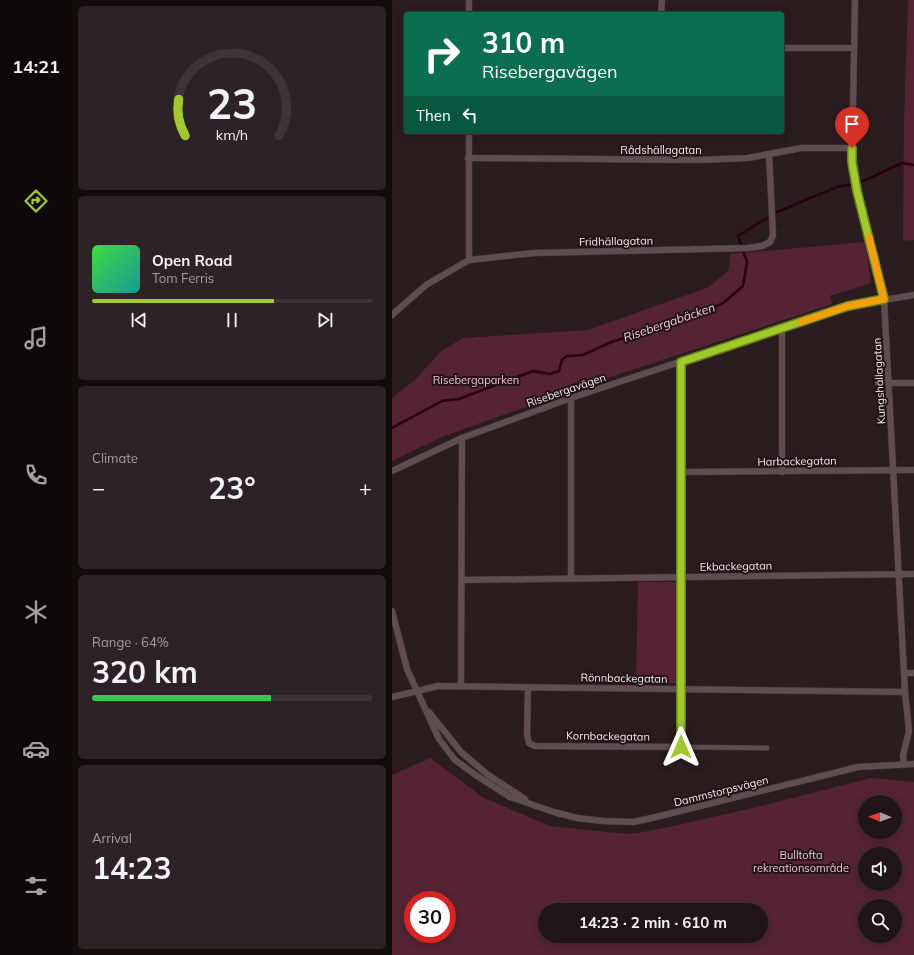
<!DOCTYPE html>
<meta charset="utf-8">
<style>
body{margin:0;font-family:Mulish,sans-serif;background:#2d2225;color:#f1f3f6;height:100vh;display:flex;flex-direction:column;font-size:15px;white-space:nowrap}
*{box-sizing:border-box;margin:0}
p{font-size:13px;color:#a29fa2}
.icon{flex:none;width:22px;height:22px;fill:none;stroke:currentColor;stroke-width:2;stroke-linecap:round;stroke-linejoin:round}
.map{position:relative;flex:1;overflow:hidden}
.details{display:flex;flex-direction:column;gap:6px;padding:6px;background:#120c0d;width:320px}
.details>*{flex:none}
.top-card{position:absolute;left:12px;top:12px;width:380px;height:122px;border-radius:4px;box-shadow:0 2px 10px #0003,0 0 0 1px #3d3437;background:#0b6e4f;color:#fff;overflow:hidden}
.needle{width:26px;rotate:271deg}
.fabs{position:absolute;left:466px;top:795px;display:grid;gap:8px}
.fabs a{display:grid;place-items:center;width:44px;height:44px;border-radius:50%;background:#201518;box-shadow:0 2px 10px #0003,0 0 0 1px #3d3437;font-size:20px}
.speed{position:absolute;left:12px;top:891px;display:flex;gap:8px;font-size:20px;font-weight:700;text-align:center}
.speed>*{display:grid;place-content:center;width:52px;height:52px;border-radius:50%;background:#201518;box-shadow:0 2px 10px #0003,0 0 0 1px #3d3437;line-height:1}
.speed .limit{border:6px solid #d22;background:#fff;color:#111}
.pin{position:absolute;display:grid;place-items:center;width:34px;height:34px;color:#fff;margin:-41px -17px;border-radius:50% 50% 50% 0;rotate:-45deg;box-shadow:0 0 4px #0007}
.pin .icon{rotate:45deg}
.me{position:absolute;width:44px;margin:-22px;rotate:0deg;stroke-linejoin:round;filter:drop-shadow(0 0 3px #0008)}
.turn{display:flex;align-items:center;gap:14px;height:84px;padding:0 12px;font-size:18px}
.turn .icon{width:52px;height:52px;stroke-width:2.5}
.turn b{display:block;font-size:28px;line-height:34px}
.then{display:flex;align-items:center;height:38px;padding:0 12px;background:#0003;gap:8px;font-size:15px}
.big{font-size:30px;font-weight:700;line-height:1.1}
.details .card{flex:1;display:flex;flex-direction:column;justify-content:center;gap:6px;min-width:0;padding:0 14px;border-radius:6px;background:#2d2225}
.details .dial{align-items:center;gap:0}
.dial svg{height:104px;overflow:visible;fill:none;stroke:#3d3437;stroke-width:7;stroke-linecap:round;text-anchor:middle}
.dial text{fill:#f1f3f6;stroke:none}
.song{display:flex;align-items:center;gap:12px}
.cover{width:48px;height:48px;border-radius:6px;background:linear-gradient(135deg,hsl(120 70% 55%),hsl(180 70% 35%))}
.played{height:4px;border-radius:2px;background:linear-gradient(90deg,#a1c92a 65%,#3d3437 65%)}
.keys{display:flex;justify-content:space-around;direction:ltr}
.heat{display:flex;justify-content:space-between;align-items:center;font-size:22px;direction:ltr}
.charge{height:6px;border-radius:3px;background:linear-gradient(90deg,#34c759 64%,#3d3437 0)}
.trip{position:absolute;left:146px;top:903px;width:230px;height:40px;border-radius:20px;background:#201518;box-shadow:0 2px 10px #0003,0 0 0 1px #3d3437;font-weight:700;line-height:40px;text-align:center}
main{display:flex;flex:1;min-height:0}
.tabs{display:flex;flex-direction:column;width:72px;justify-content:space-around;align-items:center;background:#0d080a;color:#a29fa2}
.tabs .icon{width:28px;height:28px}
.tabs .on{color:#a1c92a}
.tabs b{font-size:18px;color:#f1f3f6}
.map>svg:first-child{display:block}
.green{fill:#552334;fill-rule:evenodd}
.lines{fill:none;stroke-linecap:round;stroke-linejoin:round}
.stream{stroke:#290111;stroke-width:2.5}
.pedestrian-casing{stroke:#45393c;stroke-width:5.5}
.minor-casing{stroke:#45393c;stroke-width:7}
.pedestrian{stroke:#5f4d52;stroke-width:4.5}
.minor{stroke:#5f4d52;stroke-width:6}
.route-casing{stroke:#69831b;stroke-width:10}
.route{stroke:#a1c92a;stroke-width:7}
.slow{stroke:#f59e0b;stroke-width:7}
.labels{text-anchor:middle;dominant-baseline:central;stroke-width:4;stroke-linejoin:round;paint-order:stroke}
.street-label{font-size:11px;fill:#f7ecef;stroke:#211317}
.park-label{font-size:11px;fill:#f2c0ce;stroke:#211317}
.water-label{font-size:12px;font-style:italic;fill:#fbc9d7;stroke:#211317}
</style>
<main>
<nav class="tabs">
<b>14:21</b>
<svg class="icon on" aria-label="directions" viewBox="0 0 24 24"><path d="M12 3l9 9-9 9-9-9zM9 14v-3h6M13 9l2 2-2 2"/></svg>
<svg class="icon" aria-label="music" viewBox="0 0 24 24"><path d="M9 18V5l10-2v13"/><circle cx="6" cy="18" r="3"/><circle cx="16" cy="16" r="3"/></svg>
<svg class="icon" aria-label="phone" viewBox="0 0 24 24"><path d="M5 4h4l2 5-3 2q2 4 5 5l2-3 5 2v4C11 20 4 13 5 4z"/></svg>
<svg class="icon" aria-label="climate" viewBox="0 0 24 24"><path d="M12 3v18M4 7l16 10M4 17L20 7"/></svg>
<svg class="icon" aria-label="car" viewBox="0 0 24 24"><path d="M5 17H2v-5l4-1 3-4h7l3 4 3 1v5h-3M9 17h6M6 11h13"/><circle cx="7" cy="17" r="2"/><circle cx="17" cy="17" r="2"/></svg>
<svg class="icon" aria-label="filters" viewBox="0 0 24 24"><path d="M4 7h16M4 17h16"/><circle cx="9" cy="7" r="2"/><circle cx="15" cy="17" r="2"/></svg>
</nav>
<section class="details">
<div class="card dial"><svg viewBox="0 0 100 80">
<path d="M14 69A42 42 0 1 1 86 69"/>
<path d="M14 69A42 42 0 0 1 9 41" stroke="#a1c92a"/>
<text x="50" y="56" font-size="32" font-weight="700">23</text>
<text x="50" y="72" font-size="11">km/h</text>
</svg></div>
<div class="card">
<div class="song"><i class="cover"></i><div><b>Open Road</b><p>Tom Ferris</p></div></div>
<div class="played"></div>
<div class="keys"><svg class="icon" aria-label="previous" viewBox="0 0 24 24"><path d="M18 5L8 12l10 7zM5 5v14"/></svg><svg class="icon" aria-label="pause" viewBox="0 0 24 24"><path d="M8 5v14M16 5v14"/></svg><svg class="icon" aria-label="next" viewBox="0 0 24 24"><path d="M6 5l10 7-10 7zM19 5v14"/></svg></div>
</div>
<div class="card"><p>Climate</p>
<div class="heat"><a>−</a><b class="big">23°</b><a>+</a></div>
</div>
<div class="card"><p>Range · 64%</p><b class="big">320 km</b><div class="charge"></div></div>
<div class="card"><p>Arrival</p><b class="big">14:23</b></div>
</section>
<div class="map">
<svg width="522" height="955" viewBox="0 0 522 955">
<rect width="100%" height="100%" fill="#2b1c20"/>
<g class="green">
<path d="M516 0H522V240L511 241 512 121Z"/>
<path d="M473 242 479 283 438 296 440 304 194 385 50 437 0 461V398L24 379 49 351 71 338 196 330 317 287 337 270 338 254Z"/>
<path d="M246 582H284V683H244Z"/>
<path d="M38 758 92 798 158 826 234 834 245 833 277 827 361 808 479 778 522 782V955H0V775ZM473 802H503V832H473ZM473 854H503V884H473ZM21 900H55V934H21ZM473 906H503V936H473ZM153 910H369V936H153Z"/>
</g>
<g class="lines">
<path class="stream" d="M0 428 50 401 67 399 141 371 158 374 167 371 170 360 175 356 191 355 217 343 330 304 351 286 355 262 346 236 385 212 445 187 467 183 510 163 522 165"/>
<defs>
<path id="pedestrian" d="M289 747 375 748"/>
<g id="minor">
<path d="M463 0 460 162 465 191 492 299 513 692 517 731 511 756 512 764"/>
<path d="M77 14V0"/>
<path d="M269 14 270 0"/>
<path d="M390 48H462"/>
<path d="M77 132V260"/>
<path d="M76 158 306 160 356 158 409 148H460"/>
<path d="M0 315 34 285 77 260 142 253 356 248 370 246 378 242 381 235 377 154"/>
<path d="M497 383H522"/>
<path d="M0 471 70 438 179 398 456 306 522 295"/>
<path d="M289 472 522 470"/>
<path d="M390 472V329"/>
<path d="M179 578V398"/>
<path d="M70 580 522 574"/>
<path d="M0 611 15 669 47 739 63 760 85 776 118 797 162 812 185 818 211 821 242 822 264 817 466 767 522 764"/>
<path d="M512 673H522"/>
<path d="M69 686 70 438"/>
<path d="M136 687 135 735 137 743 143 746 289 747V362"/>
<path d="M0 697 46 686 513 692"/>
<path d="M37 712 69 752 96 775 133 799"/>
</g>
</defs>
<use href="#pedestrian" class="pedestrian-casing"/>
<use href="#minor" class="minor-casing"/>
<use href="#pedestrian" class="pedestrian"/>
<use href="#minor" class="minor"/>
</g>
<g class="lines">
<defs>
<path id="route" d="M289 747V362L456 306 492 299 465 191 460 162V148"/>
</defs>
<use href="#route" class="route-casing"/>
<use href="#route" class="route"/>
<path class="slow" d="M409 322 456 306 492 299 477 237"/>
</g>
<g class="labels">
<g class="street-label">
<text x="269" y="150">Rådshällagatan</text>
<text transform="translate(224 241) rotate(-1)">Fridhällagatan</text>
<text transform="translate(487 381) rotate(-93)">Kungshällagatan</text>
<text transform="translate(174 390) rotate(-19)">Risebergavägen</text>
<text transform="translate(405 461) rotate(-1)">Harbackegatan</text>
<text transform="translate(344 566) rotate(-1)">Ekbackegatan</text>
<text transform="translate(232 678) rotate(1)">Rönnbackegatan</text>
<text transform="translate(216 736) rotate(1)">Kornbackegatan</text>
<text transform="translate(329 791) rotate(-14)">Dammstorpsvägen</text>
</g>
<g class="park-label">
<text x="84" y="380">Risebergaparken</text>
<text x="409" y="855">Bulltofta<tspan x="409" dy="13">rekreationsområde</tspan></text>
</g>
<g class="water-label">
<text transform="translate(277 322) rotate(-19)">Risebergabäcken</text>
</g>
</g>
</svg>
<div class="fabs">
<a><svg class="needle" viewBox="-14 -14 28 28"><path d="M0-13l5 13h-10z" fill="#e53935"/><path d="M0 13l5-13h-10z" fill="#a29fa2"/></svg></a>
<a><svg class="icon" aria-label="sound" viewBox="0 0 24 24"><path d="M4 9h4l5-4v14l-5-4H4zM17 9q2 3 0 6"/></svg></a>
<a><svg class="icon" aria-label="search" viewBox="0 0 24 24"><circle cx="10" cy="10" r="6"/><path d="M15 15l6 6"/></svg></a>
</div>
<div class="speed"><div class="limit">30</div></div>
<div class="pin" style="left:460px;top:148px;background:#d93025"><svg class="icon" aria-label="arrive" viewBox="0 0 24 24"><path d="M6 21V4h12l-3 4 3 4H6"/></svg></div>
<svg class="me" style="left:289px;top:747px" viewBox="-20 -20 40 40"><path d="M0-17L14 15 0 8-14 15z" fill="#a1c92a" stroke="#fff" stroke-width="4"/></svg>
<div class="trip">14:23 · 2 min · 610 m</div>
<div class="top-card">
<div class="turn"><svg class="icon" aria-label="right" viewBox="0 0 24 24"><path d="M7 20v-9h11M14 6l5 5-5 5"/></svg><div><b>310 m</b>Risebergavägen</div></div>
<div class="then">Then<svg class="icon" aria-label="left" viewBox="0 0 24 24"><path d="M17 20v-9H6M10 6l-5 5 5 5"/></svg></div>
</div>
</div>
</main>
